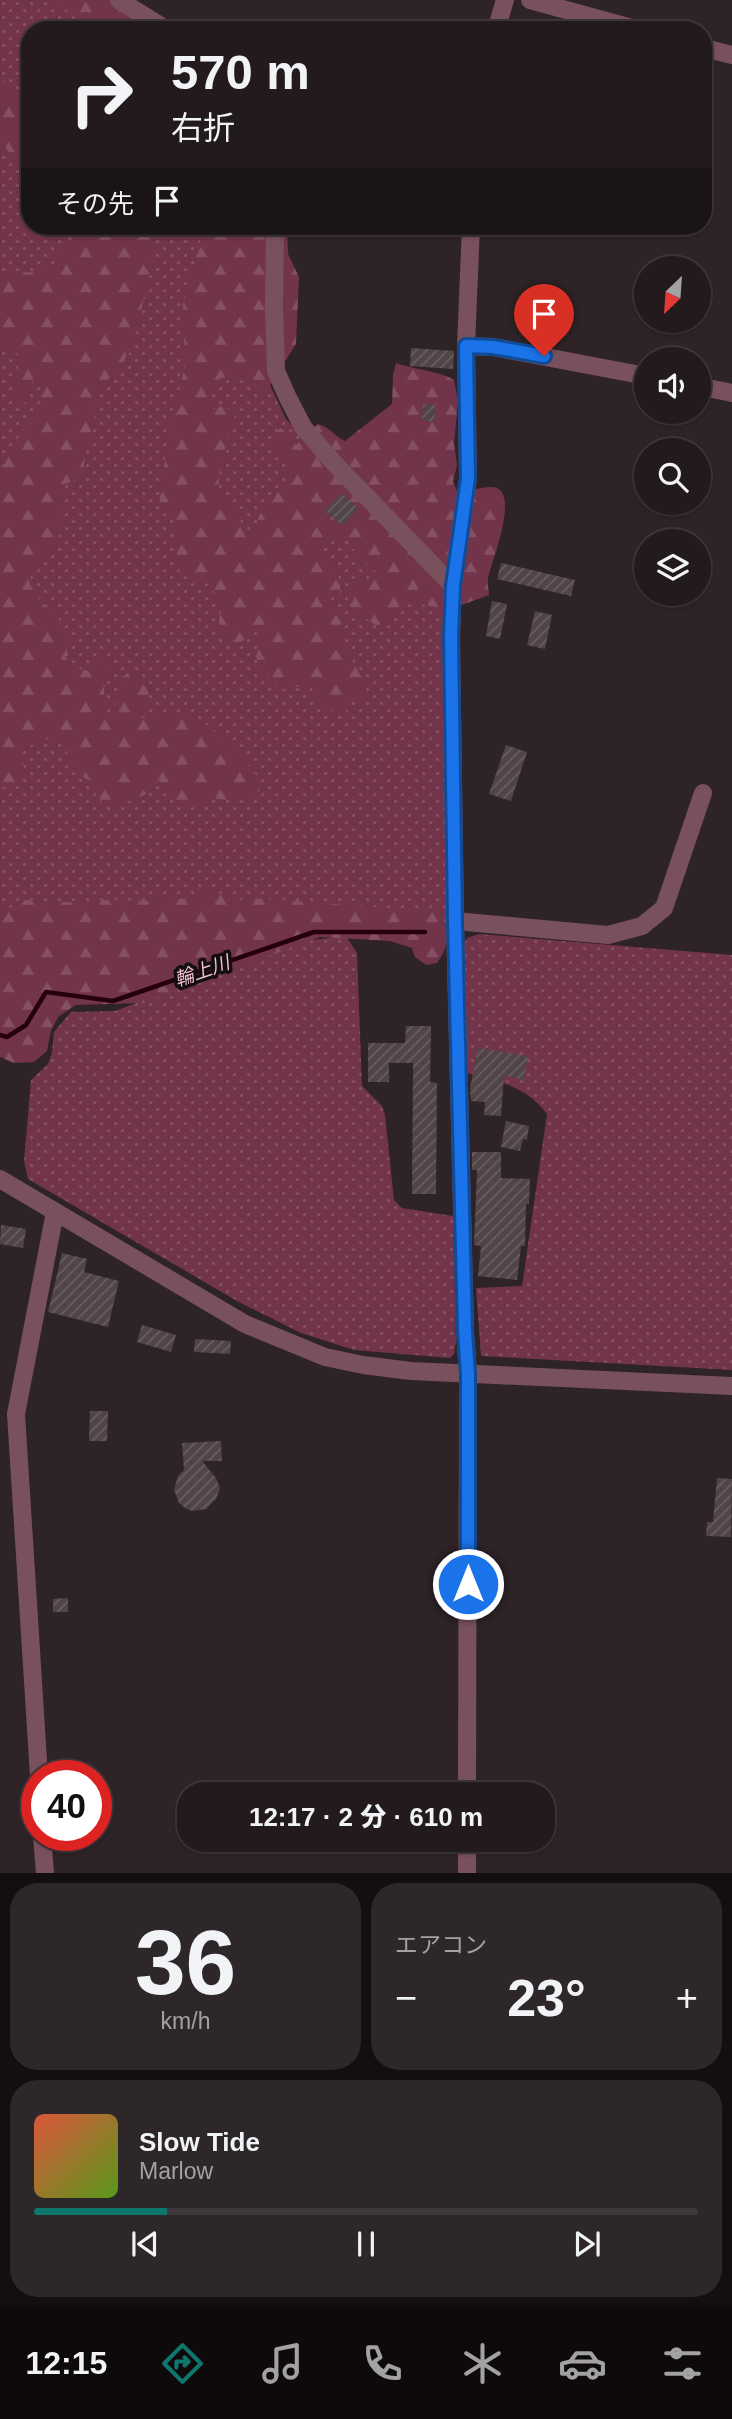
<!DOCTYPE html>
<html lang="ja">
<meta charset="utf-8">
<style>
body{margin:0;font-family:Helvetica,"Noto Sans JP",sans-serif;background:#2e2729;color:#f1f3f6;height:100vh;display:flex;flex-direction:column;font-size:26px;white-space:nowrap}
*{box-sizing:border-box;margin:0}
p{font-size:23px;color:#a2a1a3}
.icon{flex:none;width:38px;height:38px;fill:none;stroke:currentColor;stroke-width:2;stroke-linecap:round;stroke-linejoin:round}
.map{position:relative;height:1873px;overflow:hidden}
.drawer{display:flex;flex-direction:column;gap:10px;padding:10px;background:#130e0f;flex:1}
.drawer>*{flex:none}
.top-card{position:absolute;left:21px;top:21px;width:691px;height:214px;border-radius:28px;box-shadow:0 2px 5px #0004,0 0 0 2px #3f383b;background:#221a1c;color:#f1f3f6;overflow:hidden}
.needle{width:46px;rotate:205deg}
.tools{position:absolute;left:634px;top:256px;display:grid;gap:14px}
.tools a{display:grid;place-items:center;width:77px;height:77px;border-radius:50%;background:#221a1c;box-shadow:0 2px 5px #0004,0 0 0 2px #3f383b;font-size:35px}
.speed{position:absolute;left:21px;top:1760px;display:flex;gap:14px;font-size:35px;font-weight:700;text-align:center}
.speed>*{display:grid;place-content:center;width:91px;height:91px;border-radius:50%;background:#221a1c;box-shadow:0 2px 5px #0004,0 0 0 2px #3f383b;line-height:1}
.speed .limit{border:10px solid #d22;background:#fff;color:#111}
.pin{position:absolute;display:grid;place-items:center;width:60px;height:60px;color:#fff;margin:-72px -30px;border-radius:50% 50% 50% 0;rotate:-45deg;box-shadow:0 0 7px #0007}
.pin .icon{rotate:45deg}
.me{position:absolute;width:77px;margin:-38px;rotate:0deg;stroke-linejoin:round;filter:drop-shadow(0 0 5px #0008)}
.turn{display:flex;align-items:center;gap:24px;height:147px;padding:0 35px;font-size:32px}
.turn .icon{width:91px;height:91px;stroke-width:2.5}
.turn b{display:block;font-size:49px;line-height:60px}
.then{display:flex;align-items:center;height:66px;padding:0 35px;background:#0003;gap:14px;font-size:26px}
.big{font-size:52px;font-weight:800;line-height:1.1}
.drawer .widget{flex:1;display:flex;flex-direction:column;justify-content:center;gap:10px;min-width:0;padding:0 24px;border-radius:28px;background:#2e2729}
.drawer .dial{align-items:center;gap:0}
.dial b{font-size:91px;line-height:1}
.song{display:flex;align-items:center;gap:21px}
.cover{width:84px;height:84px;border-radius:10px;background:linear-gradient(135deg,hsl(10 70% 55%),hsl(90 70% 35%))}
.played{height:7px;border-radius:4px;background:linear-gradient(90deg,#0f766e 20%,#3f383b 20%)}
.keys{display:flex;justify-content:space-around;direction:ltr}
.heat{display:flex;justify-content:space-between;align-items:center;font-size:38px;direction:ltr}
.drawer .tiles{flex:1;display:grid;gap:10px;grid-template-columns:1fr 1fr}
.widget:last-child{grid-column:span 2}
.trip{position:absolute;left:177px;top:1782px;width:378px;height:70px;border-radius:28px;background:#221a1c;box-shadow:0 2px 5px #0004,0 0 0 2px #3f383b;font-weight:800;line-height:70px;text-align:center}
.tabs{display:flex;height:112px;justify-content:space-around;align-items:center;background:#0e0a0b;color:#a2a1a3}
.tabs .icon{width:49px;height:49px}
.tabs .selected{color:#0f766e}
.tabs b{font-size:32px;color:#f1f3f6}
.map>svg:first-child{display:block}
.grass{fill:url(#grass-dots)}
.forest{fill:url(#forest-firs)}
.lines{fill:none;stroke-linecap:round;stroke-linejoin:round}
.stream{stroke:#26000f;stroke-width:4.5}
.building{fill:url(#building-hatch)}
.minor{stroke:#78515d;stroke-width:18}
.route-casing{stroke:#114b97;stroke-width:18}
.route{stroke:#1a73e8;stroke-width:12}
.labels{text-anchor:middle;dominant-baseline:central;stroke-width:7;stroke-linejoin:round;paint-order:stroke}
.water-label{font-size:19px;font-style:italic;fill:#f2bfce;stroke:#130e0f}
</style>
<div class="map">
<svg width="732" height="1873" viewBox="0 0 732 1873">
<defs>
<pattern id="grass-dots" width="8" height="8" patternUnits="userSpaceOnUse" patternTransform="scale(1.75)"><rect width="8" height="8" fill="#72344a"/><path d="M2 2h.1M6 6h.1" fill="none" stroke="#855063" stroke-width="1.8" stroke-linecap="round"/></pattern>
<pattern id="forest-firs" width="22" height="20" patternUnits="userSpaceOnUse" patternTransform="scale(1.75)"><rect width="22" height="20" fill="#72344a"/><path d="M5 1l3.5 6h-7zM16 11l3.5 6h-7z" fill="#855063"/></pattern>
<pattern id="building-hatch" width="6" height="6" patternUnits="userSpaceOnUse" patternTransform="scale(1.75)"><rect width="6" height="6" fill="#504447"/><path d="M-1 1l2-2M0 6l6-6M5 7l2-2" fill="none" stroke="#685e60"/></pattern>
</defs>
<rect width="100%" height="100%" fill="#2e2326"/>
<g class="grass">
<path d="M0 0H110L156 30H30V226H267V379L286 419 443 586 449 925 270 918 0 940Z"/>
<path d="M479 934 732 955V1370L481 1356 476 1288 522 1286 547 1114C526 1085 497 1081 464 1072L463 946 467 938Z"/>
<path d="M346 936 357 953 362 1086 382 1106 385 1115 394 1200 402 1208 453 1216 456 1342 454 1354 450 1358 354 1350 301 1333 237 1301 28 1179 24 1161 31 1080 48 1064 52 1052 54 1032 71 1012 115 1011 303 941Z"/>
</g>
<g class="forest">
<path d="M53 0H123L157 30H86L83 22Z"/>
<path d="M0 78C15 87 13 102 30 109V150L21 163 11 155 5 147 0 146Z"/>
<path d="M69 226H154L156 246 132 350 96 394 95 418 86 452 82 477 62 485C60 526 66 547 31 573L30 585 42 603 57 615 70 645 65 657 77 668 88 671 100 660 109 663 110 671 104 688 105 712H112L117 707 114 701 123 677 131 670 149 690 147 705 140 713 141 718 180 715 203 722 236 750 249 766 260 780V791C239 800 233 803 210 797L196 807 181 805 159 780C154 785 148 793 142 796 135 800 112 806 104 807L92 781 76 774 64 744C43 737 39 737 23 752L24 770 15 784 0 788V483L7 454 24 430 37 417 41 404 42 381 33 376 27 402 19 405C10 389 16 373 22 357L0 342V273L35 272 52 266 70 236Z"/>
<path d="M204 226H287L288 254 299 277 296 344 266 392 235 377 220 378 208 405 215 410 223 405 235 415C231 431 214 478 220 491 224 499 232 505 237 513 243 524 243 533 252 542 255 529 257 517 265 505 269 497 276 495 281 489 285 484 286 473 287 467L276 452 273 439 280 428 289 432 296 445 318 424C330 427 334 436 345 441L392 404 393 375 396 363C412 369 443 372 454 380L458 402 454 443 457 465 453 482 458 493C468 492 480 487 490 487 524 485 490 565 488 579 487 584 489 590 489 595L448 610 413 602H402L390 621 381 629 350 607 347 597 351 587 358 581 369 586 376 572 358 556 348 541 335 537 328 538 322 549C328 570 347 572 338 598H324C332 609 343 617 345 631 345 636 343 643 345 648 354 673 371 664 362 698L350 703 344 716C325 710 318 702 310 685L282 689 259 666 256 656 260 645V633L254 632 250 637 238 643 220 631C217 617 221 618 221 607 220 597 211 589 205 581 193 582 186 578 178 569L175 520 170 510 159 505 169 430 185 367 183 305Z"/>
<path d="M200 890H212L235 902 248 898 280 900 442 912C448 935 451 943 437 963L426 965 415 957 412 948 390 941 320 937 144 1003 76 1005 59 1016 51 1030 47 1051 34 1062 14 1063 0 1057V905L8 909 24 900 83 903 104 900 145 901 160 897 185 899Z"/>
</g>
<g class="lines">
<path class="stream" d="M0 1035 7 1037 26 1025 46 992 113 1001 314 932H425"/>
</g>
<g class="building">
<path d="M411 348 454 351 453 369 410 366Z"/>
<path d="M423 404 436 405 434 422 422 420Z"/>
<path d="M342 493 358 508 342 526 325 511Z"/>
<path d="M501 563 575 580 571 596 497 579Z"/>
<path d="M492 601 507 604 500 639 486 636Z"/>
<path d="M535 611 552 615 545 649 527 645Z"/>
<path d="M506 745 527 752 511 801 489 794Z"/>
<path d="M406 1026H431L430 1082 437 1083 436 1194H412L413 1063H389V1082H368V1043H405Z"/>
<path d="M478 1048 528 1056 524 1080 504 1076 501 1116 484 1115 485 1102 471 1101 470 1088Z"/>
<path d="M506 1121 529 1126 527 1140 523 1139 520 1151 501 1147Z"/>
<path d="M472 1152H501V1178L530 1179 529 1204H526L525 1246H521L517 1280 478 1276 481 1246 474 1245 477 1170H472Z"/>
<path d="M1 1225 26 1229 23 1248 0 1244Z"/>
<path d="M62 1253 87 1259 84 1272 119 1281 108 1327 48 1312Z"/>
<path d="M142 1325 176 1335 171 1352 137 1342Z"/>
<path d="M195 1339 231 1341 230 1354 194 1352Z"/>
<path d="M90 1411H108L107 1441H89Z"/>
<path d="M221 1441 222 1461H202L216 1478 220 1488 216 1499 206 1509 192 1511 185 1508 179 1503 174 1490 178 1476 184 1470 182 1443Z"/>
<path d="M717 1478 732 1479 731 1537 706 1536 707 1522H713Z"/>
<path d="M68 1598V1612H53V1599Z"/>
</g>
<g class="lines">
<g class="minor">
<path d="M119 0 167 30"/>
<path d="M530 0 639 30"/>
<path d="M496 30 505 0"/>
<path d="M704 48 732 55"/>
<path d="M275 226 274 307 276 371 288 398 303 427 333 462 453 586"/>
<path d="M466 346 493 347 646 376"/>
<path d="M698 386 732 393"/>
<path d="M455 921 608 935 642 926 664 908 703 793"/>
<path d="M0 1179 245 1324 325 1357 363 1365 411 1371 732 1386"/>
<path d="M39 1776 16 1414 55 1212"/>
<path d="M467 1794 468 1374 465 1331 455 921 451 636 453 586 468 478 466 346 471 226"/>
<path d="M42 1836 45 1873"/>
<path d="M467 1873V1839"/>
</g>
</g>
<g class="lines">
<defs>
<path id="route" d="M468 1584V1374L465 1331 455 921 451 636 453 586 468 478 466 346 493 347 544 356"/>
</defs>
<use href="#route" class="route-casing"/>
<use href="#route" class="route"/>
</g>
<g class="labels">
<g class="water-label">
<text transform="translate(202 971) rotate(-19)">輪上川</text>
</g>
</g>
</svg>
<div class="tools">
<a><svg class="needle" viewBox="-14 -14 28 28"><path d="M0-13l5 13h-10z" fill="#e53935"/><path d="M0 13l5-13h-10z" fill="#a2a1a3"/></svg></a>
<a><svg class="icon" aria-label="sound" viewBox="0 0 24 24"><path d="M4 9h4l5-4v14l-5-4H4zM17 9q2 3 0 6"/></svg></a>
<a><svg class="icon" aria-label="search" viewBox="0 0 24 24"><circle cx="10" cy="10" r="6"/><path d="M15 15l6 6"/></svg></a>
<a><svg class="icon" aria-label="layers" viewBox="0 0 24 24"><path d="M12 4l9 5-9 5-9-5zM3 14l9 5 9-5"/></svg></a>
</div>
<div class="speed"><div class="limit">40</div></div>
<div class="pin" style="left:544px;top:356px;background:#d93025"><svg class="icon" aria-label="arrive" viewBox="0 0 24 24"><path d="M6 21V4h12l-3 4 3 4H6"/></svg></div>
<svg class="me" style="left:468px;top:1584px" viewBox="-20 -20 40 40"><circle r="17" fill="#1a73e8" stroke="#fff" stroke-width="3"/><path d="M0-11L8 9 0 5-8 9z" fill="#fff"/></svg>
<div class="trip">12:17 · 2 分 · 610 m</div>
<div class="top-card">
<div class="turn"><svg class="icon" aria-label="right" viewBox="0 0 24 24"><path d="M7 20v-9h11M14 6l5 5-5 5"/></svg><div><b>570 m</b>右折</div></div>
<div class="then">その先<svg class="icon" aria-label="arrive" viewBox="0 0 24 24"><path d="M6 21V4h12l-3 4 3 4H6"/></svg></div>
</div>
</div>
<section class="drawer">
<div class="tiles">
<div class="widget dial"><b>36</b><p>km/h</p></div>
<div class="widget"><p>エアコン</p>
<div class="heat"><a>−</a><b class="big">23°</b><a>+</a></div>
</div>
<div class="widget">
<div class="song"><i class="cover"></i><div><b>Slow Tide</b><p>Marlow</p></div></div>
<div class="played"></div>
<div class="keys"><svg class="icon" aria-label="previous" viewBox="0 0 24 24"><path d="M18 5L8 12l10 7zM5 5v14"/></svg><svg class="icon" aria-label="pause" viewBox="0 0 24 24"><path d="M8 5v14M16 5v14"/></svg><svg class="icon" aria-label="next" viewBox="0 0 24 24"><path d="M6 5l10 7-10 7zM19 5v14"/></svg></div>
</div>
</div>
</section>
<nav class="tabs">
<b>12:15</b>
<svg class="icon selected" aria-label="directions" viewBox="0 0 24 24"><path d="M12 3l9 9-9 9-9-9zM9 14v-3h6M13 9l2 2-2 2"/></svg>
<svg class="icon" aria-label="music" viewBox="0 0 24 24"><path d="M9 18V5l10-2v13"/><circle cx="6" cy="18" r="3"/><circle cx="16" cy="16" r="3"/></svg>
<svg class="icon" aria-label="phone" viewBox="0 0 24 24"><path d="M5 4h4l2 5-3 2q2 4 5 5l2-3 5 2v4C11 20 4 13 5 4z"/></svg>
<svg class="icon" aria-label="climate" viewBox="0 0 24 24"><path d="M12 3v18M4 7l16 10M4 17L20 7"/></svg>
<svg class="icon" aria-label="car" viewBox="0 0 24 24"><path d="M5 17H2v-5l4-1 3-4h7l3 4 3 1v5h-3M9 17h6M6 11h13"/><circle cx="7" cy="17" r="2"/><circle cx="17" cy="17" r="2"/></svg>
<svg class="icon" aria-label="filters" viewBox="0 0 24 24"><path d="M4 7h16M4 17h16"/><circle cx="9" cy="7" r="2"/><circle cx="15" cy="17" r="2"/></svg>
</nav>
